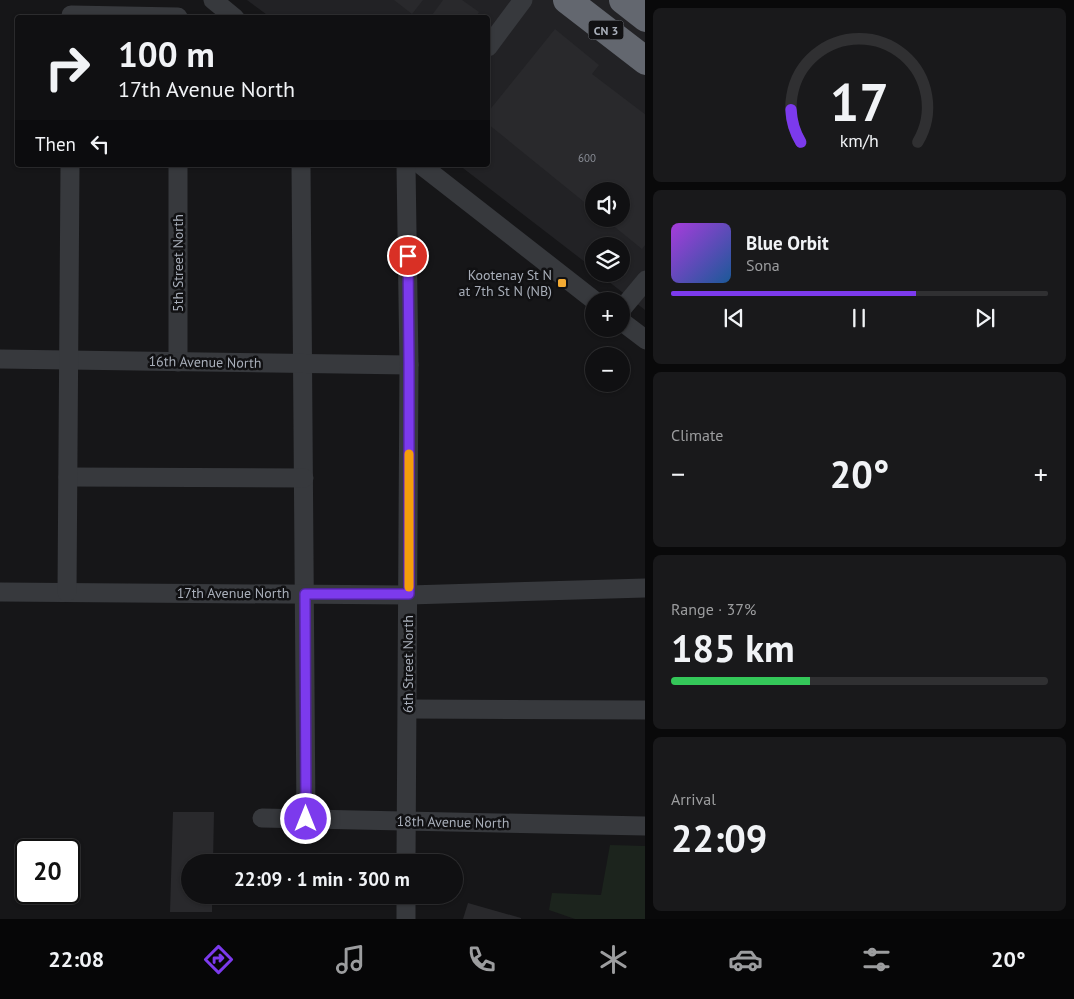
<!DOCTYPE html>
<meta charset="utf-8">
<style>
body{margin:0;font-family:"PT Sans",sans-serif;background:#19191b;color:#f1f3f6;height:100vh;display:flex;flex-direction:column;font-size:19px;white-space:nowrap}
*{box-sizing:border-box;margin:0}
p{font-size:16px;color:#9c9d9f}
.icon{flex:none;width:28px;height:28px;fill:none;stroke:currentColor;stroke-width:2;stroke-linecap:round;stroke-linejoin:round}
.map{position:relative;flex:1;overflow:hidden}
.details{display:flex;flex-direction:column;gap:8px;padding:8px;background:#09090a;width:429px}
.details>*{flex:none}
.hud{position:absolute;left:15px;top:15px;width:475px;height:152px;border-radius:5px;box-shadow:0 1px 4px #0004,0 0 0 1px #303032;background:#101012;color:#f1f3f6;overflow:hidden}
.buttons{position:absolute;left:585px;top:182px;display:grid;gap:10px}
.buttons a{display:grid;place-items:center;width:45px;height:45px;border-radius:50%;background:#101012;box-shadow:0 1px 4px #0004,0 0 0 1px #303032;font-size:25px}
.speed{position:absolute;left:15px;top:839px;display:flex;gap:10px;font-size:25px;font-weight:700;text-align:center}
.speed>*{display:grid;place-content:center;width:65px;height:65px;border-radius:50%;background:#101012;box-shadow:0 1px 4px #0004,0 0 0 1px #303032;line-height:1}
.speed .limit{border:2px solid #111;border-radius:8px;background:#fff;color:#111}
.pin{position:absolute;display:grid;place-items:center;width:42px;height:42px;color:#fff;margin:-21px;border:2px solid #fff;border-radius:50%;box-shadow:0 1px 5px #0007}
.me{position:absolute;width:55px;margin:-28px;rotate:0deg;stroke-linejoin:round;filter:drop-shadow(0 0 4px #0008)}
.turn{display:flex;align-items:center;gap:18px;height:105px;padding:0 20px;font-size:22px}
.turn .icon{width:65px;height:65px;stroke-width:2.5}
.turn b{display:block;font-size:35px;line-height:42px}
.then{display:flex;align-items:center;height:48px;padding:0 20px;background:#0003;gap:10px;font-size:19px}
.big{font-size:38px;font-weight:700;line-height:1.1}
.details .widget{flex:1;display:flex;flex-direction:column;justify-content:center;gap:8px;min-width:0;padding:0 18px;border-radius:8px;background:#19191b}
.details .dial{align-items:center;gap:0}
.dial svg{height:130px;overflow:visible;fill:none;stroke:#303032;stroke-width:7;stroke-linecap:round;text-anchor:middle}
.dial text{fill:#f1f3f6;stroke:none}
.song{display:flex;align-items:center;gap:15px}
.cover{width:60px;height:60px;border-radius:8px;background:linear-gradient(135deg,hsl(280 70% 55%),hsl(210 70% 35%))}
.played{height:5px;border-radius:2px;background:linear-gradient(90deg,#7c3aed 65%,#303032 65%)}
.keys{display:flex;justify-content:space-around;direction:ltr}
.heat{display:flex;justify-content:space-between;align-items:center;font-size:28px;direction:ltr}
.charge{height:8px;border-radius:4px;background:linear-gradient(90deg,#34c759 37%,#303032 0)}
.trip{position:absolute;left:181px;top:854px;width:282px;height:50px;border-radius:25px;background:#101012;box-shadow:0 1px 4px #0004,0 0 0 1px #303032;font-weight:700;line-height:50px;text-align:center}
.menu{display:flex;height:80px;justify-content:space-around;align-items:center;background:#060607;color:#9c9d9f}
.menu .icon{width:35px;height:35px}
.menu .on{color:#7c3aed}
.menu b{font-size:22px;color:#f1f3f6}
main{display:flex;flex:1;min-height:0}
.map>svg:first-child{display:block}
.built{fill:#222225;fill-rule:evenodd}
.green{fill:#1c241d}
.building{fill:#29292c}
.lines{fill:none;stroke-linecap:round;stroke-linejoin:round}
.minor{stroke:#37393d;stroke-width:19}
.highway{stroke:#63676f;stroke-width:28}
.route-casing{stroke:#51269a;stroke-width:12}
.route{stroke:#7c3aed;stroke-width:9}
.slow{stroke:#f59e0b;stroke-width:9}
.poi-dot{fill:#f4ab33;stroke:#111113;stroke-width:2}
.labels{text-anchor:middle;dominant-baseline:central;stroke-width:5;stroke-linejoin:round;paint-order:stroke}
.number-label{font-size:11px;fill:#888c95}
.shield{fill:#111113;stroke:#7b7f87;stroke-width:1}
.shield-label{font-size:12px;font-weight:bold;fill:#a8aeb9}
.street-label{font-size:14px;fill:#a8aeb9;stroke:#111113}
.poi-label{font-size:14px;fill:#a8aeb9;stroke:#111113;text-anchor:end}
</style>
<main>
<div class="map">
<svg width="646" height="919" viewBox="0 0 646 919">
<rect width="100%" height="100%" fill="#161618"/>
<path class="built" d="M247 0H645V310L599 274H621V246H594V269L459 165H488V18L270 17ZM594 191H621V219H594Z"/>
<path class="green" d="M610 845 645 846V919H575L549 910 552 893 601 895Z"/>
<g class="building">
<path d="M394 0H423L412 14Z"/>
<path d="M443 0H462L479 12 475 18H430Z"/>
<path d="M555 29 599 65 592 74 646 115V244L642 249 605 219H621V191H594V210L488 124V112Z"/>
<path d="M173 812H214L213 862H190V895H212V912H170Z"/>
<path d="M468 903 521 918V919H463Z"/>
</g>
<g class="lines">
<g class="minor">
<path d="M213 0 235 18"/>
<path d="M71 18V15L178 17"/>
<path d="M488 47 523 0"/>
<path d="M178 165V362"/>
<path d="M301 165 306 819"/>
<path d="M421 165 595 301"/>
<path d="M621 310 646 280"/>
<path d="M621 321 646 340"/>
<path d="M0 359 409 365"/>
<path d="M68 477 304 478"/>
<path d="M0 592 409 595 646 588"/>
<path d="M67 592 70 165"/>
<path d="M408 709 646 710"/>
<path d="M262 818 646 826"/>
<path d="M406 862 409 365 406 165"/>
<path d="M406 919V895"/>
</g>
<g class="highway">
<path d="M567 0 646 61"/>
<path d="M623 0 646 18"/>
</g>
</g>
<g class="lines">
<defs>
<path id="route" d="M306 819 305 594H409V365L408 256"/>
</defs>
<use href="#route" class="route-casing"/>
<use href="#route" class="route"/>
<path class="slow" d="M409 587V454"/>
</g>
<rect class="poi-dot" x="557" y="278" width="10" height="10" rx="2.5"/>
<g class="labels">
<g class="number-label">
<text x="587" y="158">600</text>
</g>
<rect class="shield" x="588.5" y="20.5" width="35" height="19" rx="4"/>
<g class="shield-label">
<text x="606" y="30">CN 3</text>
</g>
<g class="street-label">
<text transform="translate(178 263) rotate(-90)">5th Street North</text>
<text transform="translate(205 362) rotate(1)">16th Avenue North</text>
<text x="233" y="593">17th Avenue North</text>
<text transform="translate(408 664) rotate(-90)">6th Street North</text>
<text transform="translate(453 822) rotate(1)">18th Avenue North</text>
</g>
<g class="poi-label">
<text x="552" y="275">Kootenay St N<tspan x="552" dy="16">at 7th St N (NB)</tspan></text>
</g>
</g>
</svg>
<div class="buttons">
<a><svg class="icon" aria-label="sound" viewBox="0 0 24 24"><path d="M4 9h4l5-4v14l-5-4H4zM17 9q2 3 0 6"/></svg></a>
<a><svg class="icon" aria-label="layers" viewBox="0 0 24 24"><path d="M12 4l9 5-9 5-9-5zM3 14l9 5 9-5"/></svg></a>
<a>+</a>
<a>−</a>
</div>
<div class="speed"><div class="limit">20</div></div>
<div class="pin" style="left:408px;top:256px;background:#d93025"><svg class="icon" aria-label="arrive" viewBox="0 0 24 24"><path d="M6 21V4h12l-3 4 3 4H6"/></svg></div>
<svg class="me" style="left:306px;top:819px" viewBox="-20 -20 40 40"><circle r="17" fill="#7c3aed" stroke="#fff" stroke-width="3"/><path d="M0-11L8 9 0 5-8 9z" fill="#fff"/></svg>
<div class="trip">22:09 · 1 min · 300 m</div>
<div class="hud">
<div class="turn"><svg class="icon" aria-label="right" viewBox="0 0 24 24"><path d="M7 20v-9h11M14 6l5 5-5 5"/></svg><div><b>100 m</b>17th Avenue North</div></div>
<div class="then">Then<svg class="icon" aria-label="left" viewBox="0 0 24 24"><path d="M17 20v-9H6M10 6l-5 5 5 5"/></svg></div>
</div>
</div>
<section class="details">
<div class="widget dial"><svg viewBox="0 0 100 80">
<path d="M14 69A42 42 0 1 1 86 69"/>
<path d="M14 69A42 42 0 0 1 8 49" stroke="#7c3aed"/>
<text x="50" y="56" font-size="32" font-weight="700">17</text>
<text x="50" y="72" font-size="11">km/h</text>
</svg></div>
<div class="widget">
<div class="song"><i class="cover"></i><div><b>Blue Orbit</b><p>Sona</p></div></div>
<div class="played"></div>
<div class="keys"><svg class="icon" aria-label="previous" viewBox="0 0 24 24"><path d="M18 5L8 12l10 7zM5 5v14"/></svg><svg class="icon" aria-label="pause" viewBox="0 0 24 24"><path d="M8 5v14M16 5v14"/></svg><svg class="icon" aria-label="next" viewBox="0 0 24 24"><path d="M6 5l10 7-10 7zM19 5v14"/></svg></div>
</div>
<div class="widget"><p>Climate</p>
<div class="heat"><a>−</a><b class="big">20°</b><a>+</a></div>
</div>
<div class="widget"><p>Range · 37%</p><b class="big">185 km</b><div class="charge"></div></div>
<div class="widget"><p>Arrival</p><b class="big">22:09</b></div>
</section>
</main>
<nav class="menu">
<b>22:08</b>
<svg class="icon on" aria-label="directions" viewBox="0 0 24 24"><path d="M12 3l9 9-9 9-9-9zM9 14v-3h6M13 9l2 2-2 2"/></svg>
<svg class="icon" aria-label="music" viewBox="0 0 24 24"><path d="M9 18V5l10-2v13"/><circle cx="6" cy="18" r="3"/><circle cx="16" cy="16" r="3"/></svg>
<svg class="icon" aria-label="phone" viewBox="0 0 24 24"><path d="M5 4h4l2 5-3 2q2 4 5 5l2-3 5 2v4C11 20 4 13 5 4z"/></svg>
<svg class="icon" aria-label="climate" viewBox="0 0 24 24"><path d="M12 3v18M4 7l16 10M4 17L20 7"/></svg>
<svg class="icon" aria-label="car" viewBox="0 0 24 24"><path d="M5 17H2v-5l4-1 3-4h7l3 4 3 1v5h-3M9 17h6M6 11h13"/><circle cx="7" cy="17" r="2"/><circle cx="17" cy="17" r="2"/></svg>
<svg class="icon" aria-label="filters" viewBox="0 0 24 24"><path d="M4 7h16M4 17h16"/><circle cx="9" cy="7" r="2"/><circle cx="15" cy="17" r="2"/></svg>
<b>20°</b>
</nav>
